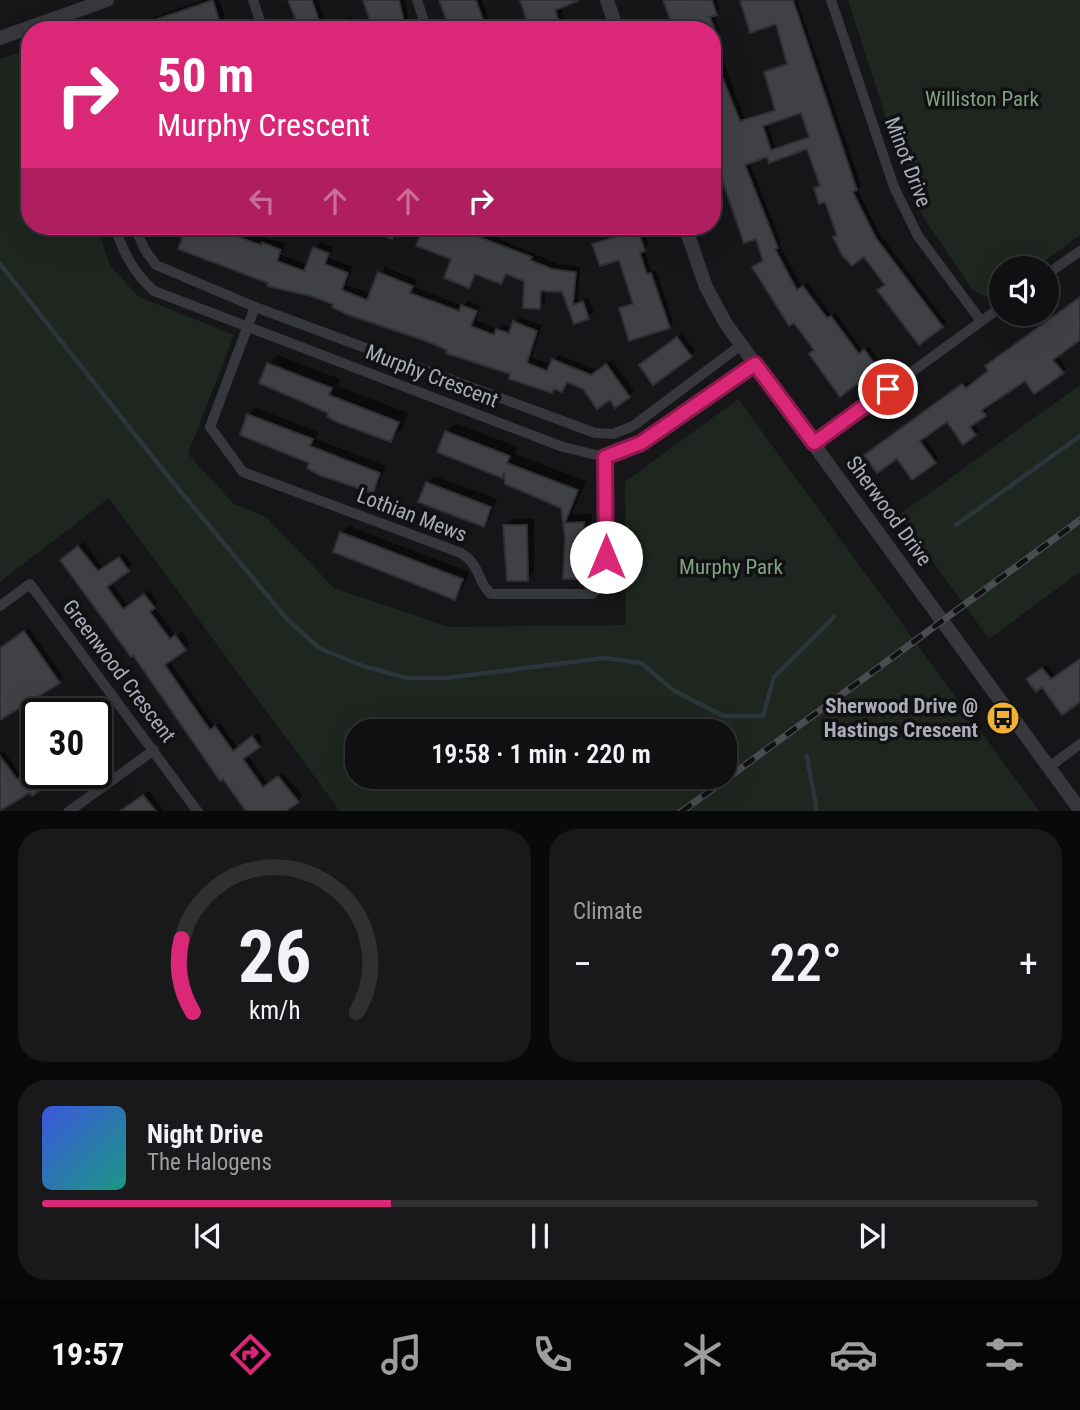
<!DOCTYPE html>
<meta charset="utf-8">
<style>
body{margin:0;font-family:"Roboto Condensed",sans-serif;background:#19191b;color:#f1f3f6;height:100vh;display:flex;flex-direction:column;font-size:26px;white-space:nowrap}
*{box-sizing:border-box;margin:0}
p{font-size:23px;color:#9c9d9f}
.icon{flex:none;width:38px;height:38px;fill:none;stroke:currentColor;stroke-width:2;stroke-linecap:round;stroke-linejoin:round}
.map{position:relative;height:811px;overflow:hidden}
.details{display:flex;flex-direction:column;gap:18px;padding:18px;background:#09090a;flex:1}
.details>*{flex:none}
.banner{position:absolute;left:21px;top:21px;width:700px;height:214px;border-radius:28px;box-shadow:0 7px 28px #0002,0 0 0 2px #303032;background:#db2777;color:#fff;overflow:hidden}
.controls{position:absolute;left:989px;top:256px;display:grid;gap:14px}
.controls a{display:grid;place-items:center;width:70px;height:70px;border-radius:50%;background:#101012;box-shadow:0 7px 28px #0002,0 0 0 2px #303032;font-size:35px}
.speed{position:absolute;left:21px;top:698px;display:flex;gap:14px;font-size:35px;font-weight:700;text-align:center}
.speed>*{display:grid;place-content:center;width:91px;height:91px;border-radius:50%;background:#101012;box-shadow:0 7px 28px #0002,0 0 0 2px #303032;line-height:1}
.speed .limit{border:4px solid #111;border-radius:10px;background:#fff;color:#111}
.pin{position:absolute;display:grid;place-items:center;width:60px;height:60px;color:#fff;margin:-30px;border:4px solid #fff;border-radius:50%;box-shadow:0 2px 7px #0007}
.me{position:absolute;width:77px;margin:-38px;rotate:0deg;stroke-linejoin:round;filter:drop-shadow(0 0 5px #0008)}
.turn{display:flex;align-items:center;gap:24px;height:147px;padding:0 21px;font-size:32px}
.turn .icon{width:91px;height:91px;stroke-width:2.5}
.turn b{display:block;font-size:49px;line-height:60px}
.lanes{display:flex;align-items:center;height:66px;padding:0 21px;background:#0003;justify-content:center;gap:35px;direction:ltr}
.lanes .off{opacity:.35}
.big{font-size:52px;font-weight:600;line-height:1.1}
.details .widget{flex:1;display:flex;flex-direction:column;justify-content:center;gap:10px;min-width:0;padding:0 24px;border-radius:28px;background:#19191b}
.details .dial{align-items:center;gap:0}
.dial svg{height:182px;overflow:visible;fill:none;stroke:#303032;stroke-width:7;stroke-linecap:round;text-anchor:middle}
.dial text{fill:#f1f3f6;stroke:none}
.song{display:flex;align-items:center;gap:21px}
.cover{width:84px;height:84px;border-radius:10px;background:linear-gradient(135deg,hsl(230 70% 55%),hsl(170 70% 35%))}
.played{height:7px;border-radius:4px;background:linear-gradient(90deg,#db2777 35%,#303032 35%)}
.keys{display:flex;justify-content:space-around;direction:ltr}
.heat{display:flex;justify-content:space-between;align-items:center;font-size:38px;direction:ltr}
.details .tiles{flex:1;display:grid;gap:18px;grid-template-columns:1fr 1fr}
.widget:last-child{grid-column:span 2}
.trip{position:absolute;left:345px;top:719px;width:392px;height:70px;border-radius:28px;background:#101012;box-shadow:0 7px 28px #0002,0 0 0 2px #303032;font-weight:600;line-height:70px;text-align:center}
.tab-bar{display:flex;height:112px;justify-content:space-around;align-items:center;background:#060607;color:#9c9d9f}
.tab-bar .icon{width:49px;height:49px}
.tab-bar .active{color:#db2777}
.tab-bar b{font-size:32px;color:#f1f3f6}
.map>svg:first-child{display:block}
.green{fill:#1e261f;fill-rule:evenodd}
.shadow{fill:#0007;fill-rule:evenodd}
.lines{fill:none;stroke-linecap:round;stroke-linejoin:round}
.stream{stroke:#2c353c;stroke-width:4.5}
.building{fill:#404145;stroke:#303034;stroke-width:2;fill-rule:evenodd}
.minor{stroke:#37383d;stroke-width:10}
.tertiary{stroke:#37383d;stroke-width:14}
.rail-casing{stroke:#4a4c52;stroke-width:7}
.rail{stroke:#111113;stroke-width:4.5;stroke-dasharray:13;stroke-linecap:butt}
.route-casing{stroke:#8e194d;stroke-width:18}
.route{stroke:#db2777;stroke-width:12}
.labels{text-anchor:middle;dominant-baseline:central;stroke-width:7;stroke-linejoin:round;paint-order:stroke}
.park-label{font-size:21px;fill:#7fa381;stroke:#111113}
.street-label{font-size:21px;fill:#a8adb8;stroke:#111113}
.poi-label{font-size:21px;font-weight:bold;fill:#a8adb8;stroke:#111113;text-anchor:end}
</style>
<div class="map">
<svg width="1080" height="812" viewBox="0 0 1080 812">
<rect width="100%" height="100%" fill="#161618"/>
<g class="green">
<path d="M848 0H1080V235L1035 268H1001V293C990 301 982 295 972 289L913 202Z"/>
<path d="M28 50 30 226H97L110 266 139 297 234 335 188 454 234 504 266 517 334 588 449 627 626 625 625 482 738 399 1039 811H340L109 498 0 582V59ZM357 732H724V777H357Z"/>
<path d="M1080 385V572L989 639 899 515Z"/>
</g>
<g class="shadow">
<path d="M203 0H219L229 30H117Z"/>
<path d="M287 0H318L327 26 352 17 356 30H299Z"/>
<path d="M365 0H405L409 20 391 30H375Z"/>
<path d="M441 0H482L492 30H453Z"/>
<path d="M522 0H567L560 6 569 30H530Z"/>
<path d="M665 0H717L720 9 714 14 720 30 714 35 744 118 776 108 766 72 789 62 777 22 755 0H797L861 185 857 189 880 234 946 322 942 326 883 286 886 284 864 254 839 234 827 200 816 188 821 183 808 147 768 155 749 161 781 242 779 244 802 287 808 283 832 316 836 313 863 351 869 347 881 363 877 367 815 350 754 267 764 260 757 237 745 241 712 137V30H673ZM802 111 810 135 775 147 767 123Z"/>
<path d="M189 226H227L286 244 281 255 308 265 320 242 333 247 329 258 353 267 346 285 371 294 385 267 417 280 414 287 463 306 468 301 481 306 476 320 498 329 503 324 512 328 520 317 542 325 532 357 551 365 559 355 597 370 612 360 634 390 629 396 610 398 568 381 561 390 512 372 335 303 180 248Z"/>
<path d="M349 226H399L391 237 371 229 365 236 348 229Z"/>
<path d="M400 226H469L558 264 580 267 578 301 588 297 594 312 575 322 563 291 545 289V302L539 307 526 280 508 273 500 282 477 273 468 286 453 258 423 234Z"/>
<path d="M642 226 648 245 644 249 652 271 656 270 673 322 669 326 621 309 634 302 620 258 594 245 599 240Z"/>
<path d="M1080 298V339L1057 355 1066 368 1062 372 1026 378 985 406 988 410 973 423 979 430 975 434 947 420 924 437 938 458 935 462 870 452 967 381 971 385Z"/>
<path d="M682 334 695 351 690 355 645 360Z"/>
<path d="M278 355 340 379 337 386 408 413 401 430 391 440 331 412 268 364Z"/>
<path d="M256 408 319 432 316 439 386 466 379 484 372 491 311 462 249 415Z"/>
<path d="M455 423 518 447 515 454 586 481 572 514H592L593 568 584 577 567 538 563 506 506 471 501 476 446 432Z"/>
<path d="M434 476 497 499 490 518 483 525 427 483Z"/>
<path d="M534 518V572L527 579 505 526 512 519Z"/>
<path d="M349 526 469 572 462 590 455 598 335 551 342 533Z"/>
<path d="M84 542 103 568 124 553 132 565 111 582 128 606 149 590 158 602 154 607 176 636 181 632 190 644 169 660 194 697 215 727 220 723 238 748 258 733 263 741 247 754 268 784 283 773 303 796 298 801 283 812H249L66 556Z"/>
<path d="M29 628 63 677 0 719V649Z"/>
<path d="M1080 658V700L1042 684 1033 676 1047 665 1056 676Z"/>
<path d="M96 721 107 738 96 747Z"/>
<path d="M4 751 22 777 59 774 32 794 0 774V753Z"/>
<path d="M149 791 164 812H129L135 801Z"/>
</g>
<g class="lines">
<g class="stream">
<path d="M0 264 171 480 286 618 319 648 363 666 407 678H446L604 658 641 663 673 690 723 716H763L774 677 834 617"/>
<path d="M956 525 1080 436"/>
<path d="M807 756 817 812"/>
</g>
</g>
<g class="building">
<path d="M213 0 222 30H131V28Z"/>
<path d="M288 0H312L322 30H300Z"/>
<path d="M363 0H399L405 26 373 30Z"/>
<path d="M439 0H476L487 30H450Z"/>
<path d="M520 0H577L578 1 555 10 562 30H530Z"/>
<path d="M663 0H712L717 15 710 17 715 30H674Z"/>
<path d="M740 0H793L857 190 853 192 876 238 943 327 919 345 877 290 885 285 864 257 852 266 842 255 833 237 837 235 825 202 819 204 814 188 820 186 807 149 769 163 767 157 745 165 778 248 775 249 797 290 803 286 827 318 831 316 859 354 864 349 878 368 840 397 809 354 814 350 794 323 789 326 752 267 763 261 756 239 744 243 714 157 712 51 740 121 775 110 764 72 787 64 776 24 750 33ZM801 113 809 137 771 150 763 126Z"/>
<path d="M187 226H208L261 245 262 242 281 250 277 261 304 271 313 247 329 253 325 264 348 273 342 290 367 300 378 272 413 286 410 293 459 311 461 305 477 311 471 326 494 335 496 329 509 333 513 321 537 331 527 363 547 371 552 359 591 375 606 364 630 397 615 408 610 400 597 409 583 389 567 382 562 392 554 389 552 393 509 379 510 374 446 353 447 350 426 341 346 314 332 307 333 304 311 296 267 286 268 283 178 249Z"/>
<path d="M360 226H397L392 239Z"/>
<path d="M398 226H450L532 257 530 260 552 269 576 272 573 305 583 301 589 319 574 324 562 292 541 291 540 309 523 308 524 281 506 274 501 284 475 274 469 288 444 278 451 259 416 246 420 235Z"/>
<path d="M638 230 645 251 640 253 647 274 651 273 670 328 629 341 619 308 633 304 619 260 600 266 592 244Z"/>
<path d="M1080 297V340L1053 360 1064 373 1034 394 1025 381 982 410 986 416 970 427 976 435 963 445 947 422 920 441 936 463 912 480 897 459 877 473 864 455 962 384 966 388 988 371 985 366Z"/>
<path d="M677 337 692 357 653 385 639 365Z"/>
<path d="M267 363 332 388 329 395 399 422 391 442 339 423 327 417 328 413 259 383Z"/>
<path d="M247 414 313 439 310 446 380 473 373 493 319 475 307 468 309 463 240 435Z"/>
<path d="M445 431 510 456 507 463 578 490 565 523 584 522 585 579H563L565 538 561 508 505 484 504 472 502 478 437 452Z"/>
<path d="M426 482 491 507 484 527 418 502Z"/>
<path d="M503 525H527L528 581H507Z"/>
<path d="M340 532 463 579 455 600 333 552Z"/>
<path d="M78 546 98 571 119 557 129 571 107 587 123 609 144 594 155 608 150 612 170 639 175 635 186 650 165 665 210 730 215 726 233 751 252 736 260 747 243 759 263 787 278 776 299 802 286 811H246L223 779 220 781 133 655 131 657 60 560Z"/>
<path d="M24 631 60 683 0 720V648Z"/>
<path d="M1080 659V702L1062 715 1042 687 1036 692 1026 679 1042 668 1051 679Z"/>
<path d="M0 756 17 779 37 765V774H63L32 796 29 793 0 811Z"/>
<path d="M143 795 156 811H120Z"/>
</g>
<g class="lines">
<g class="minor">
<path d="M253 0 263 30"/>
<path d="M417 0 427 30"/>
<path d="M831 0 894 187 918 236 981 321"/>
<path d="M62 16 67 30"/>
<path d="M114 226C124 253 133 272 154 291L563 447 605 457 624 452 755 364"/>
<path d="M134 226 145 250 156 265 255 307 595 433 613 434 633 426 741 345"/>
<path d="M1046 275 1080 251"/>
<path d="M255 307 210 427 243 472 461 553C482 566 476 581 491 594H592L606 582 605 457"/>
<path d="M814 443 1001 307"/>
<path d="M0 606 30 584 198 812"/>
<path d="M1049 767 1080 744"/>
<path d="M68 812 154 750"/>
</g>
<g class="tertiary">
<path d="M607 0 617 30"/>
<path d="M0 38 107 0"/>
<path d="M685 226 706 287 726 324 1080 810"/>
</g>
<defs>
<path id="rail" d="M681 812 1080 520"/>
</defs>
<use href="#rail" class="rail-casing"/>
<use href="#rail" class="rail"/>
</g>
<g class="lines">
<defs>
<path id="route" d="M606 557 605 457 641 443 755 364 814 443 888 389"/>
</defs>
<use href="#route" class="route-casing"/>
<use href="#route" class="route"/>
</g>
<defs>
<symbol id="bus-disc" viewBox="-11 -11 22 22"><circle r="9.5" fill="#f2b134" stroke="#111113"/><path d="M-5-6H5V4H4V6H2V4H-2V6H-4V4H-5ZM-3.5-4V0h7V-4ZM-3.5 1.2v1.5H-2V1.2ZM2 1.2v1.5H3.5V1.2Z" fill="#111"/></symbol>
</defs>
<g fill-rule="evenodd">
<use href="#bus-disc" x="984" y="699" width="38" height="38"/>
</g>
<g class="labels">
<g class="park-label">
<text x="982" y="99">Williston Park</text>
<text x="731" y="567">Murphy Park</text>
</g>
<g class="street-label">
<text transform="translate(908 162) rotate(69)">Minot Drive</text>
<text transform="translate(432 376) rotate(21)">Murphy Crescent</text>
<text transform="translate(889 511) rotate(54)">Sherwood Drive</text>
<text transform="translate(412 515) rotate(21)">Lothian Mews</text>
<text transform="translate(119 671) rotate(53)">Greenwood Crescent</text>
</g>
<g class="poi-label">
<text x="978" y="706">Sherwood Drive @<tspan x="978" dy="24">Hastings Crescent</tspan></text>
</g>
</g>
</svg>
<div class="controls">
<a><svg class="icon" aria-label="sound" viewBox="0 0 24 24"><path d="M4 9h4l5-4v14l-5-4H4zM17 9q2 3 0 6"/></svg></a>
</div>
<div class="speed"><div class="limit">30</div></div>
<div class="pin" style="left:888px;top:389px;background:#d93025"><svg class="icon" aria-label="arrive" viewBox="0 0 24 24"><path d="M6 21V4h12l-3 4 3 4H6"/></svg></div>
<svg class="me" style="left:606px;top:557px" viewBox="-20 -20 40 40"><circle r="19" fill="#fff"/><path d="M0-13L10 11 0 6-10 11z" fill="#db2777"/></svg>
<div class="trip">19:58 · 1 min · 220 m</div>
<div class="banner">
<div class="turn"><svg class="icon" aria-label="right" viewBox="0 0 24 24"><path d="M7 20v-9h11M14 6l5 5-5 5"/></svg><div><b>50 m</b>Murphy Crescent</div></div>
<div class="lanes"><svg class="icon off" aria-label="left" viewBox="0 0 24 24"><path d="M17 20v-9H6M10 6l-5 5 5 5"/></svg><svg class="icon off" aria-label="ahead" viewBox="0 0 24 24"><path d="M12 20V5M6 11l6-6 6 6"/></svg><svg class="icon off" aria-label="ahead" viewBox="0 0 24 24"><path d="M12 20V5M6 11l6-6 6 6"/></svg><svg class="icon" aria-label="right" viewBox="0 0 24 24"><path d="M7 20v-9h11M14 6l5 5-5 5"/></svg></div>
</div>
</div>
<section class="details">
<div class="tiles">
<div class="widget dial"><svg viewBox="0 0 100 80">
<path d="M14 69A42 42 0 1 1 86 69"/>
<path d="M14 69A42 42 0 0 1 9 37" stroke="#db2777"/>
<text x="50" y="56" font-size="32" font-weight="700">26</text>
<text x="50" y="72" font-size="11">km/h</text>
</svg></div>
<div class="widget"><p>Climate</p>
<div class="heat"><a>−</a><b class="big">22°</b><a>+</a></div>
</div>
<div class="widget">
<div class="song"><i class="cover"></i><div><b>Night Drive</b><p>The Halogens</p></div></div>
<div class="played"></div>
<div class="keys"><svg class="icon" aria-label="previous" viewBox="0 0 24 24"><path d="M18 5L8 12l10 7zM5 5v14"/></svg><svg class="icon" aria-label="pause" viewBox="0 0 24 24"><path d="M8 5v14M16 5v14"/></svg><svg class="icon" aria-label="next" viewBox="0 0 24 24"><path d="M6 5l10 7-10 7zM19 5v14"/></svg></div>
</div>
</div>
</section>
<nav class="tab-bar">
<b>19:57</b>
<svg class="icon active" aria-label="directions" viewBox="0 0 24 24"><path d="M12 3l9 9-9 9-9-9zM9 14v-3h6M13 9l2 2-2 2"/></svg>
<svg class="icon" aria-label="music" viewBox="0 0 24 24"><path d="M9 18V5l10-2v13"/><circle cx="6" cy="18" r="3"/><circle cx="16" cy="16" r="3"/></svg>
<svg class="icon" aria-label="phone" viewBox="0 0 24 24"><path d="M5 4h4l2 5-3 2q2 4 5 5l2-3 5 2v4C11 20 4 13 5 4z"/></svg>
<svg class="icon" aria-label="climate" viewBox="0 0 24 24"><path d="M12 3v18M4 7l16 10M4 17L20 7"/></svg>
<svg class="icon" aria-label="car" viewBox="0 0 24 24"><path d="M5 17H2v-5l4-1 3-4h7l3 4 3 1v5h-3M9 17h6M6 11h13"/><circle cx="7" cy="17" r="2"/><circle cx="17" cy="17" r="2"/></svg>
<svg class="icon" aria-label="filters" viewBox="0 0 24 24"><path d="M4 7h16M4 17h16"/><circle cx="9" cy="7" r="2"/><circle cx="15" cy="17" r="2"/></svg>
</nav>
